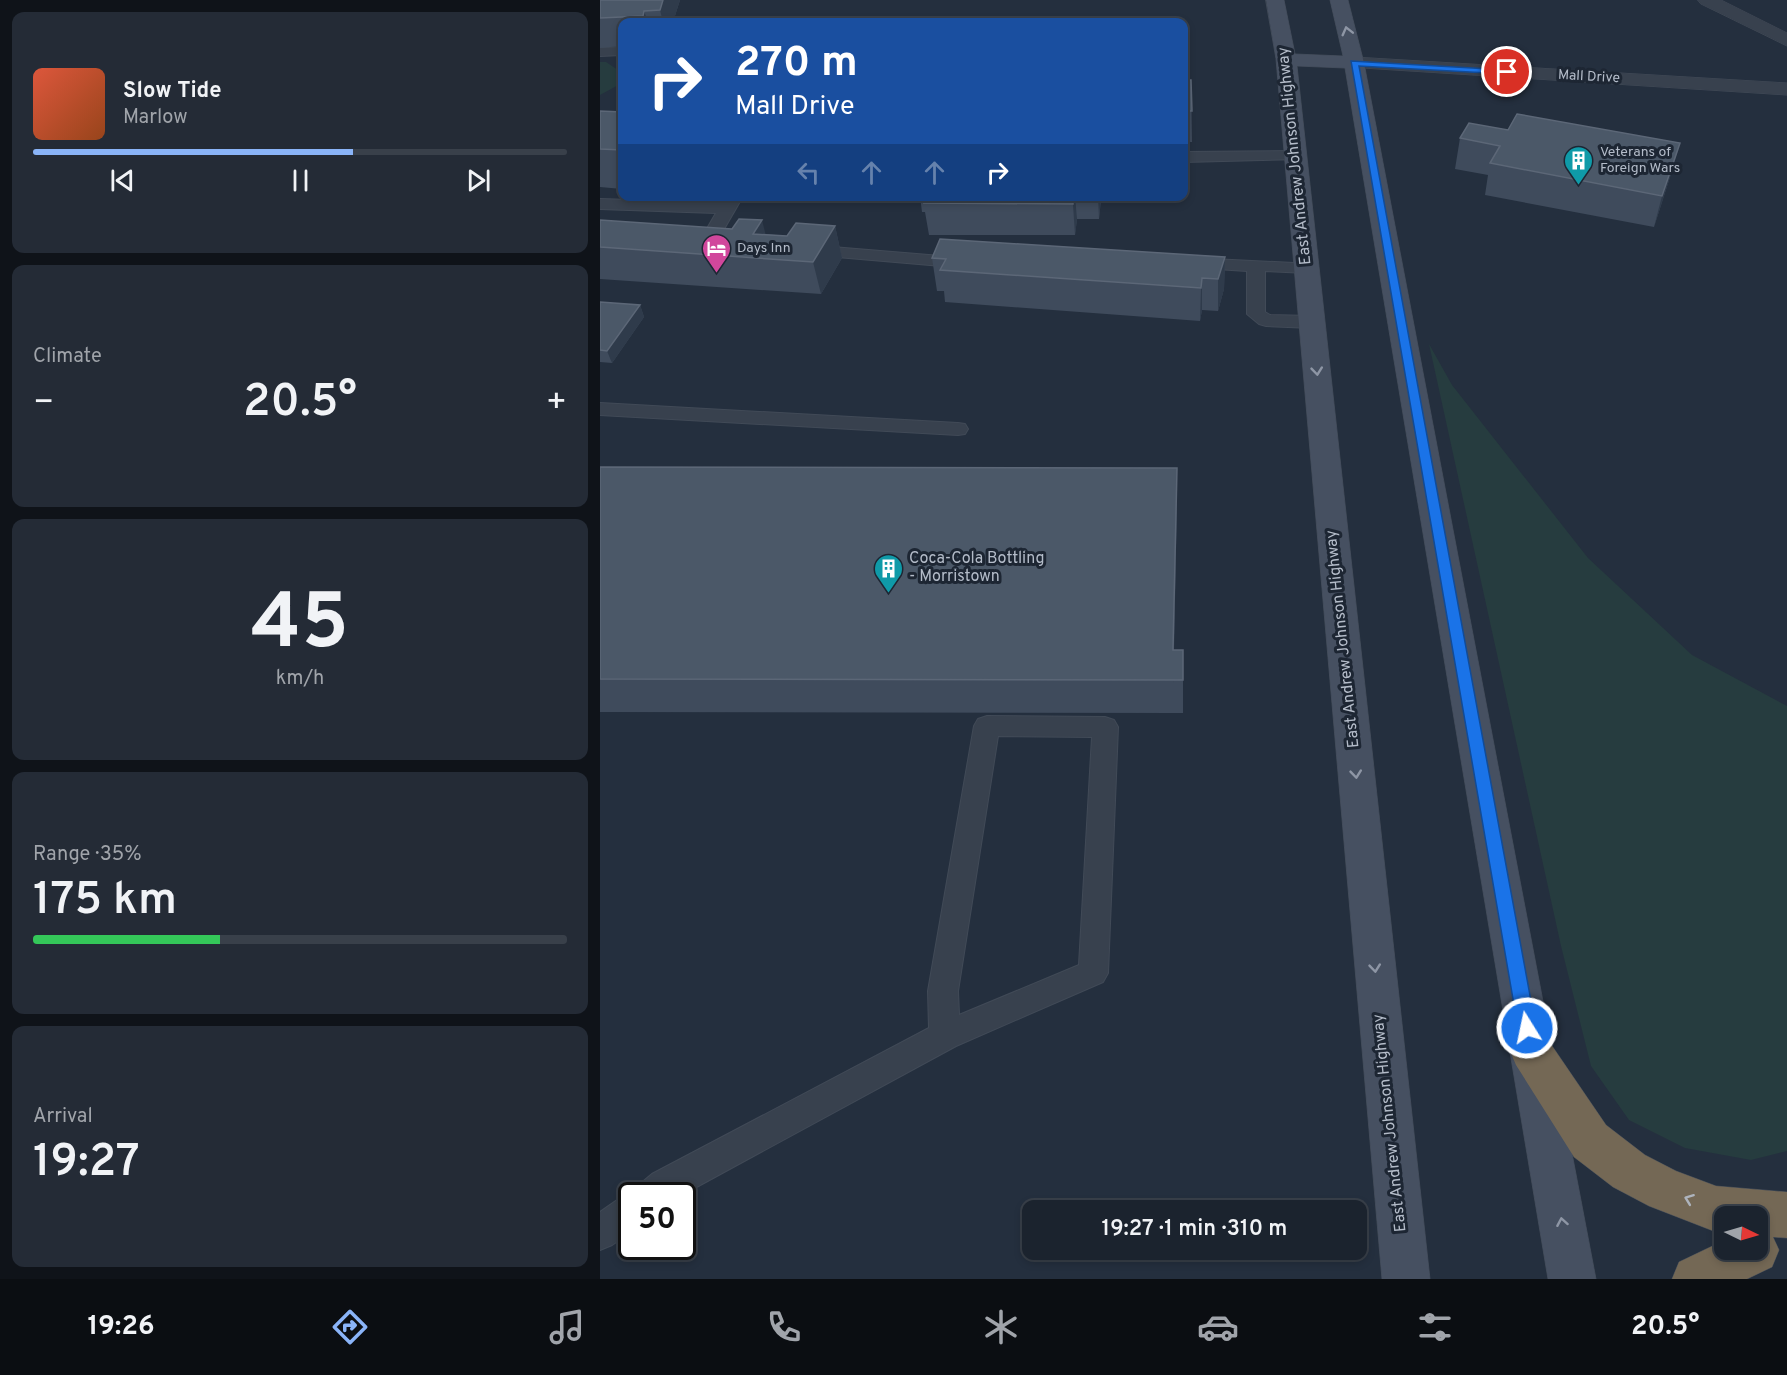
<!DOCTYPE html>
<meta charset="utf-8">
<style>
body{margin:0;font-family:Overpass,sans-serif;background:#242b36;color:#f1f3f6;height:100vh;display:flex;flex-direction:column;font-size:22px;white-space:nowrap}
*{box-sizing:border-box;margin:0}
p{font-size:20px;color:#a0a4aa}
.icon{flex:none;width:33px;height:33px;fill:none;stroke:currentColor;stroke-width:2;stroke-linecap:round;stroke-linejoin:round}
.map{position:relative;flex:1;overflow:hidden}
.sheet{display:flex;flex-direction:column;gap:12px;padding:12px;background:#0f1319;width:600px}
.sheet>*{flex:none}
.banner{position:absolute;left:18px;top:18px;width:570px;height:183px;border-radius:12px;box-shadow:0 3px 9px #0003,0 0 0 2px #39404a;background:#1a4fa0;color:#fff;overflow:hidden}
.needle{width:39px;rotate:95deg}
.tools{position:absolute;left:1114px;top:1206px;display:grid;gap:12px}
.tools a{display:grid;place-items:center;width:54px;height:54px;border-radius:12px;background:#1b232e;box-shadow:0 3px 9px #0003,0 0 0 2px #39404a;font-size:30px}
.speed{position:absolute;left:18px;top:1182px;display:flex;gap:12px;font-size:30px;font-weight:700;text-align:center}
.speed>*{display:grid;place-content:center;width:78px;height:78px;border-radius:50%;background:#1b232e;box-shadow:0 3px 9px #0003,0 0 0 2px #39404a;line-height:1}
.speed .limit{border:3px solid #111;border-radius:9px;background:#fff;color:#111}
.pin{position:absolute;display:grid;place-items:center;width:51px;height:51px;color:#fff;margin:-26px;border:3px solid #fff;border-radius:50%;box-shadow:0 2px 6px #0007}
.me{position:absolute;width:66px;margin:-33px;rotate:350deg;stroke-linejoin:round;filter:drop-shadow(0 0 4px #0008)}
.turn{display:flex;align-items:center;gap:21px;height:126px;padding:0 18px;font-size:27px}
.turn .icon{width:78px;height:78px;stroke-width:2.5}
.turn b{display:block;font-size:42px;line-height:51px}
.lanes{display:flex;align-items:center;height:57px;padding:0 18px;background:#0003;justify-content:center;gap:30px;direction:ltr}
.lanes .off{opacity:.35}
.big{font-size:45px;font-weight:600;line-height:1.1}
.sheet .widget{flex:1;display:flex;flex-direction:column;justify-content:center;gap:9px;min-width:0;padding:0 21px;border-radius:12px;background:#242b36}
.sheet .dial{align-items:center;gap:0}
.dial b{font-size:78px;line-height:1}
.song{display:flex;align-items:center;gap:18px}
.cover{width:72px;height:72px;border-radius:9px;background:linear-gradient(135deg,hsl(10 70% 55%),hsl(20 70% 35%))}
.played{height:6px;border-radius:3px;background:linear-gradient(90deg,#8ab4f8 60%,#39404a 60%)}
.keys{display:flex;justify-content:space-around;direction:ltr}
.heat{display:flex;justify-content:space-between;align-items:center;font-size:33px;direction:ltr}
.charge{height:9px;border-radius:4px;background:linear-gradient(90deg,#34c759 35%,#39404a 0)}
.trip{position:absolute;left:422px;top:1200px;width:345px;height:60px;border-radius:12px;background:#1b232e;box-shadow:0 3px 9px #0003,0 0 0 2px #39404a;font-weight:600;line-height:60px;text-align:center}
.tab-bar{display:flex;height:96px;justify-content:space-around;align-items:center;background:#0b0e12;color:#a0a4aa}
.tab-bar .icon{width:42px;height:42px}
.tab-bar .current{color:#8ab4f8}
.tab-bar b{font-size:27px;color:#f1f3f6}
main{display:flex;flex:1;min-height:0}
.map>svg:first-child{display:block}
.green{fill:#263c3f}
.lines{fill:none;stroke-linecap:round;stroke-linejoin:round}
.service-casing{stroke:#414a57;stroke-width:2}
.minor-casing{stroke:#414a57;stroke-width:1}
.secondary-casing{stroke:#414a57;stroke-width:1}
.motorway-casing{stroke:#434c59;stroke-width:1}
.service{fill:#38414e;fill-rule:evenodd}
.minor{fill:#38414e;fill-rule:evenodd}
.secondary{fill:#465061;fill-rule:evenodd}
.motorway{fill:#746855;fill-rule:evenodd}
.wall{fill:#3f4b5c}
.shaded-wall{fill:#2f3b4b}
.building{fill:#4b5868;stroke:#5c6777;stroke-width:1.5}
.oneway{stroke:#8e96a5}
.oneway2{stroke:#aeb4bd}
.route{fill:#1a73e8;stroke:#114b97;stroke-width:1.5}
.labels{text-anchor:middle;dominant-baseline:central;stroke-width:6;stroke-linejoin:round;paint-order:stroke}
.far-street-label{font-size:14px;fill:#b4bcc9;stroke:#1d2633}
.far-poi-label{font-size:14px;fill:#b4bcc9;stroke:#1d2633;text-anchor:start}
.street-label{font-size:16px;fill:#b4bcc9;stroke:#1d2633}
.poi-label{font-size:16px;fill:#b4bcc9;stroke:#1d2633;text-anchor:start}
</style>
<main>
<section class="sheet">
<div class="widget">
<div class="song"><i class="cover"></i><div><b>Slow Tide</b><p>Marlow</p></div></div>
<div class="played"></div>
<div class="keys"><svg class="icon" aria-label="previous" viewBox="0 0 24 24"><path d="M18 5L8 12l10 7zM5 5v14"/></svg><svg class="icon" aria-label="pause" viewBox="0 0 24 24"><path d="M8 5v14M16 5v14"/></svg><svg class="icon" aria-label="next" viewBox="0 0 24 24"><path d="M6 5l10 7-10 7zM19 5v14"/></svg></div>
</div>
<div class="widget"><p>Climate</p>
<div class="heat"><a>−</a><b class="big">20.5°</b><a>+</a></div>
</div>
<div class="widget dial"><b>45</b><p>km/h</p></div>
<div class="widget"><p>Range · 35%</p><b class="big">175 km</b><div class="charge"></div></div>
<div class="widget"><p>Arrival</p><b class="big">19:27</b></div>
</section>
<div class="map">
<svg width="1187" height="1279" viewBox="0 0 1187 1279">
<rect width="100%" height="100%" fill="#242f3e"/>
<g class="green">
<path d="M0 62H6L21 72 22 83 0 95Z"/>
<path d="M829 344 852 385 988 558 1092 655 1187 706V1151L1151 1160 1085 1148 1029 1120 991 1066 961 946Z"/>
</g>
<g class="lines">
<defs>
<g id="service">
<path d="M22 47V55L0 56V48Z"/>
<path d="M696 151 704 156 702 159 584 162V152Z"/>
<path d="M127 196 142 198 120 236 135 239 138 243 135 247 129 248 104 243 101 239 116 213 0 209V199L122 203Z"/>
<path d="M208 245 365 258 371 259 374 263 371 267 365 268 202 254 199 250 202 246Z"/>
<path d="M592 258 713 264 716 268 713 272 707 273 665 271V312L670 315 712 316 719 318 721 322 719 326 712 328 666 326 659 324 647 314V271L586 267 583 263 586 259Z"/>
<path d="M0 403 358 423 365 424 368 429 365 434 358 435 0 415Z"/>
<path d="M387 716 505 717 514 720 518 727 508 973 503 982 356 1046 80 1196H32V1231L12 1245 0 1250V1212L20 1198 32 1193 36 1195 40 1184 52 1174 329 1028 328 991 374 726 378 719ZM398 736 492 737 479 965 359 1015 358 991Z"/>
</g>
<g id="minor">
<path d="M1098 0H1121L1187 33V46L1101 4Z"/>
<path d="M754 57 1187 83V95L747 67 744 63 747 59Z"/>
</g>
<path id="secondary" d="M666 0H684L695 54 743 56 730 0H748L764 63 996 1279H948L745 68 697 66 830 1279H782L676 59Z"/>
<path id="motorway" d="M931 1031 946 1037 1006 1125 1045 1155 1076 1171 1116 1186 1187 1192V1238L1173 1237 1179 1250 1172 1267 1147 1279H1072L1079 1262 1125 1240V1250H1158V1216H1125V1233L1116 1232 1049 1206 1013 1187 974 1157 916 1065 910 1051 916 1037Z"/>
</defs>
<use href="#service" class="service-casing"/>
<use href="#minor" class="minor-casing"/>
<use href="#secondary" class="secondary-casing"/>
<use href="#motorway" class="motorway-casing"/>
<use href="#service" class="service"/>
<use href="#minor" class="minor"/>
<use href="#secondary" class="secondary"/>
<use href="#motorway" class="motorway"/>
</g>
<g class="wall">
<path d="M0 0H80L73 22H22V46L0 48Z"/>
<path d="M584 80H591L592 142H584Z"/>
<path d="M0 111 22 112V189L0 187Z"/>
<path d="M860 138 1071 174 1054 227 885 195 888 175 855 169Z"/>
<path d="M320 196H501V200L499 219H477L475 235H329L325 212H322Z"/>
<path d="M0 220 187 236 235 226 242 258 221 294 0 279Z"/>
<path d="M625 257 624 289 618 311 602 310 600 321 345 302 344 291H337L332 258Z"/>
<path d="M0 302 40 305 44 317 12 363 0 362Z"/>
<path d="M0 467 577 502 574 650H583V713L0 712Z"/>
</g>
<g class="shaded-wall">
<path d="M63 0H80L73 22H63L60 10Z"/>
<path d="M44 11 48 22H45L43 16Z"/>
<path d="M1080 143 1071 174 1054 227 1062 196Z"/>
<path d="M473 196H475L477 219 475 235 473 204Z"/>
<path d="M498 196H501L499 219Z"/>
<path d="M162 220 170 252 153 234Z"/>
<path d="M235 226 242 258 221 294 213 262Z"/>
<path d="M625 257 624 289 618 311V279Z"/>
<path d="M602 278V310L600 321 601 288Z"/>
<path d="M40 305 44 317 12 363 7 351Z"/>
<path d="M577 468V502L573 684V650Z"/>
</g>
<g class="building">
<path d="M0 0H63L60 10 44 11 43 16 0 18Z"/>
<path d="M584 80H591L592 111H584Z"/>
<path d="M0 111 22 112V150L0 149Z"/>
<path d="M917 114 1080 143 1062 196 890 163 900 146 860 138 869 123 908 130Z"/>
<path d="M326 196H473V204L324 203Z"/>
<path d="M139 219 162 220 153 234 187 236 196 223 235 226 213 262 0 247V220L132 229Z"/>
<path d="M340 239 625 257 618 279 602 278 601 288 340 270 346 259 332 258Z"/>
<path d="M0 302 40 305 7 351 0 350Z"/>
<path d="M0 467 577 468 573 650H583V680L0 679Z"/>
</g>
<defs><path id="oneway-chevron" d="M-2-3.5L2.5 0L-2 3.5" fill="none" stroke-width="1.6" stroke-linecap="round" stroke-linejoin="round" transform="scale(1.5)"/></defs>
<g class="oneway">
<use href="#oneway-chevron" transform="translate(747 31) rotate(-104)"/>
<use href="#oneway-chevron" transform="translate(717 371) rotate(84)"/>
<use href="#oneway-chevron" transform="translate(756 774) rotate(84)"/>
<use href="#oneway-chevron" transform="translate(775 968) rotate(84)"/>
<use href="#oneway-chevron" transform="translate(962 1222) rotate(-100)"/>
</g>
<use class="oneway2" href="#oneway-chevron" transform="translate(1089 1199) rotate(-159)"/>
<path class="route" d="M751 61 907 70 911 72 907 74 759 66 936 1028 933 1034 927 1036 921 1034 918 1028Z"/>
<defs>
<symbol id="building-pin" viewBox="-11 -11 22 30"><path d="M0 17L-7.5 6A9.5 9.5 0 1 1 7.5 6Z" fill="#0f9aa8" stroke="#1d2633"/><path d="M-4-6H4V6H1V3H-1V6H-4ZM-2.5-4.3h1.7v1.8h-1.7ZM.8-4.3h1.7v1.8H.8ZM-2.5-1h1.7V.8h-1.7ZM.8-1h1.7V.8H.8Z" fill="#fff"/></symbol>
<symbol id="hotel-pin" viewBox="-11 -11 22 30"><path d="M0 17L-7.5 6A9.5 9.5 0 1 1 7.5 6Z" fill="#d1479c" stroke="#1d2633"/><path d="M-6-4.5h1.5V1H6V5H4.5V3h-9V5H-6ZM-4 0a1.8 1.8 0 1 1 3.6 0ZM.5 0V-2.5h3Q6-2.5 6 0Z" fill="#fff"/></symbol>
</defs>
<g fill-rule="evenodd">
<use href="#building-pin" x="962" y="144" width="33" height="45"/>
<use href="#hotel-pin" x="100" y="232" width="33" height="45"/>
<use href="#building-pin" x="272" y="552" width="33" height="45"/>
</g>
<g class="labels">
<g class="far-street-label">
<text transform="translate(989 77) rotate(3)">Mall Drive</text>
</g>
<g class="far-poi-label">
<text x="1000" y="152">Veterans of<tspan x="1000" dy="16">Foreign Wars</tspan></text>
<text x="137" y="248">Days Inn</text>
</g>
<g class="street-label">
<text transform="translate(695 156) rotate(-96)">East Andrew Johnson Highway</text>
<text transform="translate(743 639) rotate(-96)">East Andrew Johnson Highway</text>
<text transform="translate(790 1123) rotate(-96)">East Andrew Johnson Highway</text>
</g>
<g class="poi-label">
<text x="309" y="559">Coca-Cola Bottling<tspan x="309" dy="18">- Morristown</tspan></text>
</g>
</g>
</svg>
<div class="tools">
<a><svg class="needle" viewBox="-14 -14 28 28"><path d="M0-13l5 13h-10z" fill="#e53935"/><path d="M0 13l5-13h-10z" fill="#a0a4aa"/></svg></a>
</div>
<div class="speed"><div class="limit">50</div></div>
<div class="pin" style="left:907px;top:72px;background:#d93025"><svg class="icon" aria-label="arrive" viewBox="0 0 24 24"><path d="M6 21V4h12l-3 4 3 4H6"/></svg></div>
<svg class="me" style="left:927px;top:1028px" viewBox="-20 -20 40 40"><circle r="17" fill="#1a73e8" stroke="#fff" stroke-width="3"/><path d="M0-11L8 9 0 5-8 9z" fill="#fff"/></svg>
<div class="trip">19:27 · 1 min · 310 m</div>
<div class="banner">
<div class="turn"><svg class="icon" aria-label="right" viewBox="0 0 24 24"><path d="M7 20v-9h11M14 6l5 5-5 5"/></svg><div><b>270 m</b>Mall Drive</div></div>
<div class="lanes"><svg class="icon off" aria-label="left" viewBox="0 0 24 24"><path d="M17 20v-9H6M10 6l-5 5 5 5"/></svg><svg class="icon off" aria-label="ahead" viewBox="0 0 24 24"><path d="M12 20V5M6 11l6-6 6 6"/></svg><svg class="icon off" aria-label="ahead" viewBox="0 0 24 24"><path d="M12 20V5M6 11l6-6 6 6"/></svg><svg class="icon" aria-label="right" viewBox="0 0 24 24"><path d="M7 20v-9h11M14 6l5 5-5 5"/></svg></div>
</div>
</div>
</main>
<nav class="tab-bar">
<b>19:26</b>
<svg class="icon current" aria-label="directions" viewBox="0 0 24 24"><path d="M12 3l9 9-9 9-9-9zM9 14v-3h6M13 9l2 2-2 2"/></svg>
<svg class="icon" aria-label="music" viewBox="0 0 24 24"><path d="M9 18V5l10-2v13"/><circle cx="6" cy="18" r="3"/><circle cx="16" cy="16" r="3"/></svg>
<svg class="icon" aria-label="phone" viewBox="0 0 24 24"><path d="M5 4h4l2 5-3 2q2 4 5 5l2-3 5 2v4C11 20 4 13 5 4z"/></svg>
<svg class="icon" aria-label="climate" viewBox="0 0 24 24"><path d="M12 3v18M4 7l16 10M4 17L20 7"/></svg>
<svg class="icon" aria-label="car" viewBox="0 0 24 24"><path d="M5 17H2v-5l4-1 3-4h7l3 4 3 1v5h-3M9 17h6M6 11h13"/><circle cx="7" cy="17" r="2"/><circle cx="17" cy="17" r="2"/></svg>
<svg class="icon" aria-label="filters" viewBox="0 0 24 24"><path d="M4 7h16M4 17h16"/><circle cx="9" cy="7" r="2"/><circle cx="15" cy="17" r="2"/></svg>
<b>20.5°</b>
</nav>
